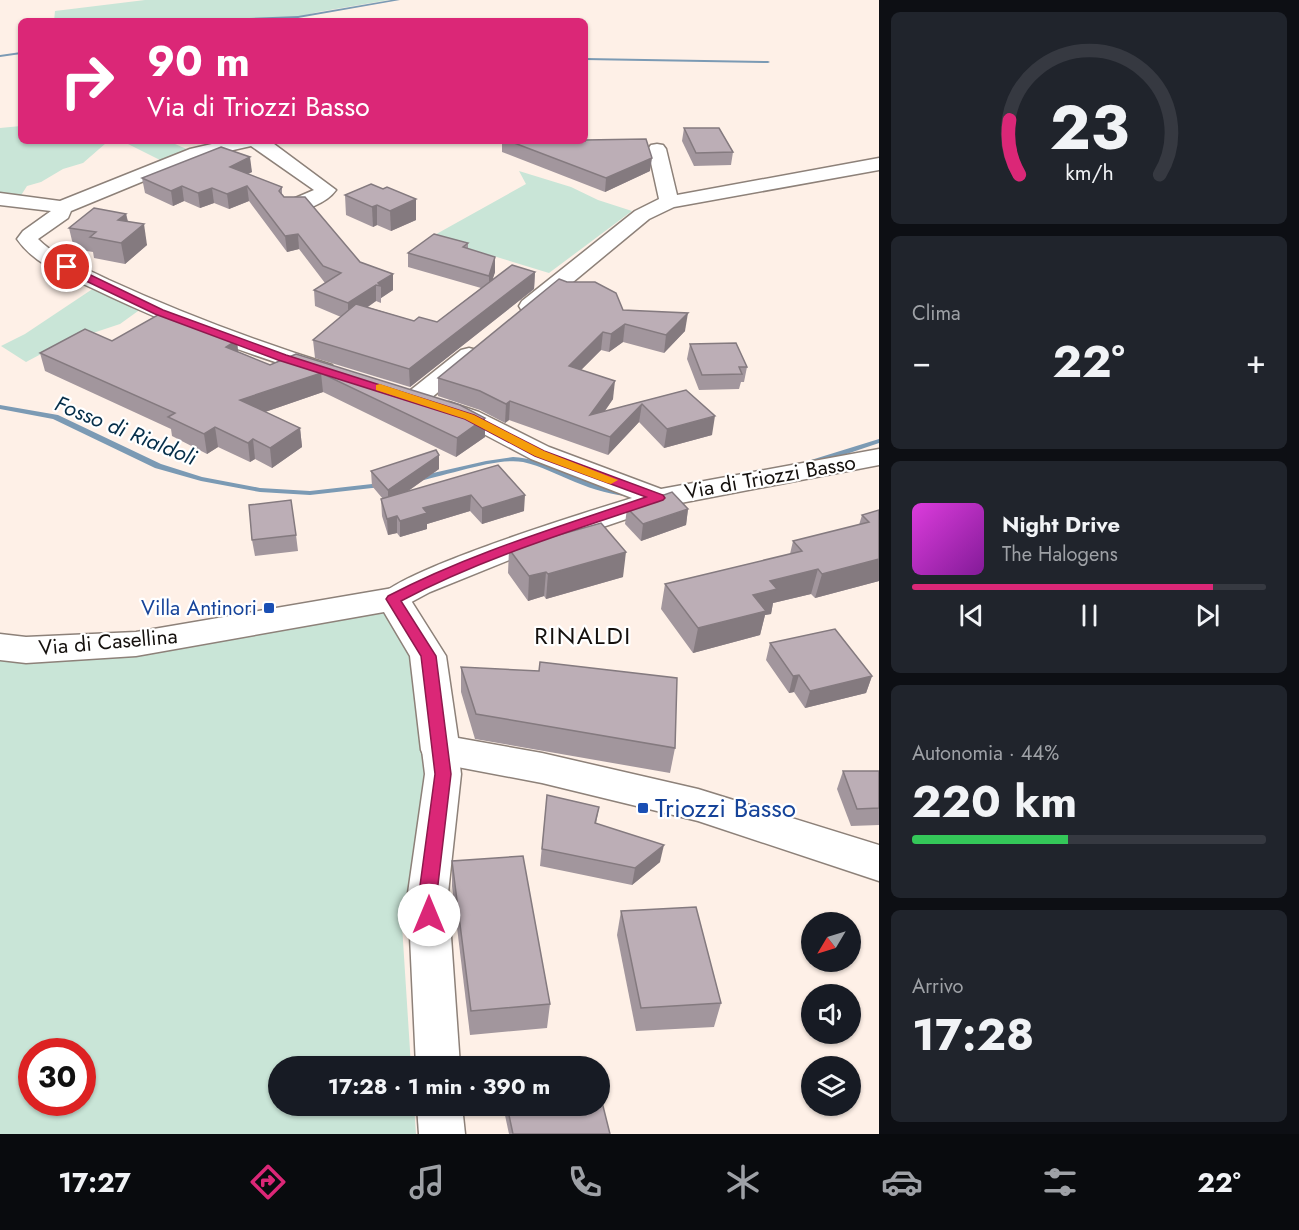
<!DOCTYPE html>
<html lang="it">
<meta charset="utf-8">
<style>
body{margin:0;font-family:Jost,sans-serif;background:#20242c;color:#f1f3f6;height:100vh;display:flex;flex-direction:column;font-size:22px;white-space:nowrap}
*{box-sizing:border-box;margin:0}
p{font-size:20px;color:#9ea1a6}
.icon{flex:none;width:33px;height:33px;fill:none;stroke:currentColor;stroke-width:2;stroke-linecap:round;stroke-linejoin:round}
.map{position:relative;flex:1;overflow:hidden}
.sheet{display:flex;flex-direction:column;gap:12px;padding:12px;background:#0d0f14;width:420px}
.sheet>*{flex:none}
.guide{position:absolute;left:18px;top:18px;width:570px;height:126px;border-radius:9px;box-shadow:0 2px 4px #0004;background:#db2777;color:#fff;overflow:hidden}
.needle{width:39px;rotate:232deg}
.tools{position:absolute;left:801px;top:912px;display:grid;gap:12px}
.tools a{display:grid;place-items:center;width:60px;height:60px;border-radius:50%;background:#171b24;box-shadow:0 2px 4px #0004;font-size:30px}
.speed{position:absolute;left:18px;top:1038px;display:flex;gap:12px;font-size:30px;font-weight:700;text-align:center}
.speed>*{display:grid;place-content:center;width:78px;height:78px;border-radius:50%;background:#171b24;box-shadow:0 2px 4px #0004;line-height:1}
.speed .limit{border:9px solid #d22;background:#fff;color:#111}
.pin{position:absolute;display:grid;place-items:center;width:51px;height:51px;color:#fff;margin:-26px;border:3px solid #fff;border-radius:50%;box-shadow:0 2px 6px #0007}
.me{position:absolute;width:66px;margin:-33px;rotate:0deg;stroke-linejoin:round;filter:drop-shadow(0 0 4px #0008)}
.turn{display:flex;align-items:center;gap:21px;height:126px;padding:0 30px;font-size:27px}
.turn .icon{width:78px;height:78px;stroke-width:2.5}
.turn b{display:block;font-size:42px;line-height:51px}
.big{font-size:45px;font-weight:700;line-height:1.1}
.sheet .widget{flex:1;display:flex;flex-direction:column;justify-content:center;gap:9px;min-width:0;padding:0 21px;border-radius:9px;background:#20242c}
.sheet .dial{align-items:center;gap:0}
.dial svg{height:156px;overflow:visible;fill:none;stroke:#363941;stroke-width:7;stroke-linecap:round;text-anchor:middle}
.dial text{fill:#f1f3f6;stroke:none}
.song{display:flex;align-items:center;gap:18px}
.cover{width:72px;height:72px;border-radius:9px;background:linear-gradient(135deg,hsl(300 70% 55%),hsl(290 70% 35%))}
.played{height:6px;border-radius:3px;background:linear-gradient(90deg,#db2777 85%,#363941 85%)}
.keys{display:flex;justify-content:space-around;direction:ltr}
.heat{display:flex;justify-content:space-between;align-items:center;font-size:33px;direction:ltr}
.charge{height:9px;border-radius:4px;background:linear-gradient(90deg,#34c759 44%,#363941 0)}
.trip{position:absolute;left:268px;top:1056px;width:342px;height:60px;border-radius:30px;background:#171b24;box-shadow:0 2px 4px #0004;font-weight:700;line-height:60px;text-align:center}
.menu{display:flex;height:96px;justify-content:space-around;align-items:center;background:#090b0e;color:#9ea1a6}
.menu .icon{width:42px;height:42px}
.menu .selected{color:#db2777}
.menu b{font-size:27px;color:#f1f3f6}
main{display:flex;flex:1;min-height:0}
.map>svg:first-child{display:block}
.green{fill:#c9e5d7;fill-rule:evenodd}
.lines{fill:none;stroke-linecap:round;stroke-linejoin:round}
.stream{fill:#7b9ab4;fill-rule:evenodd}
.minor-casing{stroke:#8d8179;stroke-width:3}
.tertiary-casing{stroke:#8d8179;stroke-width:3}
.minor{fill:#fff;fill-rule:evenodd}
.tertiary{fill:#fff;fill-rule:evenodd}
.wall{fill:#a2969d}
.shaded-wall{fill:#847a7f}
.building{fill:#bcaeb6;stroke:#847a7f;stroke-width:1.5}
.route{fill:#db2777;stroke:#8e194d;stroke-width:1.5}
.slow{fill:#f59e0b}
.transit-dot{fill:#1a4fb4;stroke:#fff;stroke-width:2}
.labels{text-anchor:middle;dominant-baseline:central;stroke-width:4.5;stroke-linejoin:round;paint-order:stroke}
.street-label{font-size:21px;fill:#14100d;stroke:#fff}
.transit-label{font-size:21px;fill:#164399;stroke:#fff;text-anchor:end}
.water-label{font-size:22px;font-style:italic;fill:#052e49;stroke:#fff}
.quarter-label{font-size:24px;letter-spacing:1.5px;fill:#14100d;stroke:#fff}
.near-transit-label{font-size:26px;fill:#164399;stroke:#fff;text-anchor:start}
</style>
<main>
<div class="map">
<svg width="879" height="1134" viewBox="0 0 879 1134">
<rect width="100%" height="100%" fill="#fef0e7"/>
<g class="green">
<path d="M145 0H389L318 12 283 21H54L55 11Z"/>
<path d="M21 126V141H168L196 153 168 164 124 142 106 143 83 163 63 169 41 182 27 186 18 200 0 199V128Z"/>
<path d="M519 171 571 187 598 200 632 211 549 273 431 237 526 184Z"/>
<path d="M100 284 145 306 120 324 60 344 26 362 1 346 25 334Z"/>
<path d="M393 599 440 750 402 925 411 1066H279V1106H414L416 1134H0V647L26 649ZM32 1052H82V1102H32Z"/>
</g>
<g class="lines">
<g class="stream">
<path d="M391 0H400L298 18 197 21 199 20 298 16Z"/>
<path d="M21 52V54L0 57V55Z"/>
<path d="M585 58 768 61 770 62 768 63 585 60Z"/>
<path d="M0 405 58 415 161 464 202 477 260 488 310 491 381 483 385 485 381 487 310 495 260 492 201 481 155 468 53 419 0 409Z"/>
<path d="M879 439V443L817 464H811L810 462 811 460Z"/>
<path d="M513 457C546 459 574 479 606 488 615 491 629 490 637 495L633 497C613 495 594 490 575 482 558 475 541 466 523 462 496 457 443 477 414 482L410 480 411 478 486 461Z"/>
</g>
<defs>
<g id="minor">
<path d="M225 141H270L336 190C327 203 301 214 286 210L283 206 286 202 314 190 251 146 202 157 71 211 68 218 38 239C57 258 85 268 109 280 181 313 256 341 332 365L335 370 332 375 323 377 314 375C239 351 164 323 92 288 66 276 34 264 17 239L23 231 51 211 0 205V193L60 201 190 149Z"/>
<path d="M657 144 663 145 666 149 677 195 879 158V170L674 207 649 219 538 311 530 313 522 311 519 306 522 301 635 211 659 199 648 149 651 145Z"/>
<path d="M469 348 477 350 481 355 477 360 425 403 416 406 407 403 403 398 407 393 461 350Z"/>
<path d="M449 402 479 412 549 447 661 489 879 449V465L665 506 529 552 430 592 404 606 393 609 382 606 378 599C395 571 590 511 632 498L531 459 461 422 440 415 436 410 440 405Z"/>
<path d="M440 736 452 740 458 750 461 774 448 893 460 1066H416L408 893 425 774 422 750 428 740Z"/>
<path d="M417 1106H462L465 1134H419Z"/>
</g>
<path id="tertiary" d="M393 588 405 591 446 656 458 738 542 753 698 789 879 845V881L698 821 542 783 426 761 421 750 410 656 384 612 136 656 26 663 0 660V634L26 637 136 632Z"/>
</defs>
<use href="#minor" class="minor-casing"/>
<use href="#tertiary" class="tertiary-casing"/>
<use href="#minor" class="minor"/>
<use href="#tertiary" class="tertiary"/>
</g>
<g class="wall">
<path d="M684 128 733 152 731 165 694 166 682 141Z"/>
<path d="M502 141H585L650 171 605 192 502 152Z"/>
<path d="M252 172 248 174 282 187V194L284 197 360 262 393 274V290L381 298V303L376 301 368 307 414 321 437 322 481 288 408 267V253L468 243V249L495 257V272L492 280 535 272 534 289 410 387 315 358 313 340 341 317 315 306 314 290 325 283 299 249 287 252 249 201 229 209 214 203 200 208 184 201 173 206 145 193 142 178Z"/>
<path d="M371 184 416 220 391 231 377 225 373 227 346 215 345 195Z"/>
<path d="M126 214 128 221 147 245 125 264 94 258 93 252 74 249 69 228Z"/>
<path d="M623 310 685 331 664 353 623 342 609 352 601 350 581 370 613 399 605 411 686 390 712 435 664 448 639 422 608 455 509 420 505 423 480 410 438 396V378Z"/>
<path d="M112 341 238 352 270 365 296 354 485 418V437L456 457 323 392 265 412 300 428 302 447 272 468 255 459 250 462 218 447 207 454 172 436 171 429 45 371 40 353Z"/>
<path d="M690 344 747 367 744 382H741L739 389 699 390 687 359Z"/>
<path d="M498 465 524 511 482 524 470 511 427 524V529L400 537 397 533 388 535 382 516 381 499H383L372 486 371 471 439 469 407 492Z"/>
<path d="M627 508 688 509 686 525 641 541 625 524Z"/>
<path d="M879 510V581L815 598 811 594 773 603 771 614 765 615 760 635 693 653 661 609 665 584 790 554 793 541 859 525 862 515Z"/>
<path d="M296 535 298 551 255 556 252 540Z"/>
<path d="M509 549 623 577 546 599 544 596 528 601 508 573Z"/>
<path d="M770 643 872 676 866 693 805 708 794 692 789 693 766 660Z"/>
<path d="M461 667 675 748 670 773 475 739 461 692Z"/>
<path d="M843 771H879V825L851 826 837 789Z"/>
<path d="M547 795 599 807 596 824 660 862 632 885 540 866Z"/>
<path d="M452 861 550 1004 547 1028 470 1035 452 886Z"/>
<path d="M621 911 721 1003 714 1027 636 1031 617 935Z"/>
<path d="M503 1106H600L610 1134H509Z"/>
</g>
<g class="shaded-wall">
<path d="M250 157 252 172 231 181 230 167Z"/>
<path d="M652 158 650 171 605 192 606 178Z"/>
<path d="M182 186 184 201 173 206 171 191Z"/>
<path d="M247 186 249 201 229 209 227 194Z"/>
<path d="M212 188 214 203 200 208 198 193Z"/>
<path d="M416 199V220L391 231 390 211Z"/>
<path d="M377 205V225L373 227 372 207Z"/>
<path d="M126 214 130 234 118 220Z"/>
<path d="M144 224 147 245 125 264 121 243Z"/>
<path d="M298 234 299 249 287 252 285 236Z"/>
<path d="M495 257V272L489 291V276Z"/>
<path d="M535 272 534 289 410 387 409 369Z"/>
<path d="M393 274V290L381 298V286L378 283Z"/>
<path d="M376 285V301L348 320V303Z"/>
<path d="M688 313 685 331 664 353 666 335Z"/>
<path d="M625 324 623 342 609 352 611 334Z"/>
<path d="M603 332 601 350 567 384 569 366Z"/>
<path d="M237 340 239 359 226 347Z"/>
<path d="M321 373 323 392 242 420 240 400Z"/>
<path d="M615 381 613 399 591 430 590 415Z"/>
<path d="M510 401 509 420 505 423 506 404Z"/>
<path d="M642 404 639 422 608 455 610 437Z"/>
<path d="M715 416 712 435 664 448 667 429Z"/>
<path d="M485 418V437L456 457 457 438Z"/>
<path d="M215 427 218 447 207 454 204 434Z"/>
<path d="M300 428 302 447 272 468 270 448Z"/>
<path d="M253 439 255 459 250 462 248 443Z"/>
<path d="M439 455V469L388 505V490Z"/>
<path d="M471 495 470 511 427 524V529L400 537V521L423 508Z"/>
<path d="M525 495 524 511 482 524V508Z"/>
<path d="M688 509 686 525 641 541 643 524Z"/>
<path d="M397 516V533L388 535 387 519Z"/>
<path d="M626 552 623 577 546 599 548 574Z"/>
<path d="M879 559V581L815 598 822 574Z"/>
<path d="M818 569 811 594 773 603 771 614 765 615 760 635 693 653 698 628 753 595 770 581Z"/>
<path d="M546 572 544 596 528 601 529 576Z"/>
<path d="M799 675 794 692 789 693 793 676Z"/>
<path d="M872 676 866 693 805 708 810 691Z"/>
<path d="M664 845 660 862 632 885 635 868Z"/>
</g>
<g class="building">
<path d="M684 128H719L733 152 696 153Z"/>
<path d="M646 139 652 158 606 178 509 141H585V140Z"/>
<path d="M221 147 250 157 230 167 282 187 279 191 284 197H305L360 262 393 274 378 283 381 286 376 285 348 303 314 290 341 273 323 266 298 234 285 236 247 186 227 194 212 188 198 193 182 186 171 191 142 178Z"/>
<path d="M371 184 383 189 387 187 416 199 390 211 377 205 372 207 345 195Z"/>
<path d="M94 208 126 214 118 220 144 224 121 243 90 237 96 232 69 228Z"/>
<path d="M434 234 468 243 463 247 495 257 489 276 408 253Z"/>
<path d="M512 265 535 272 409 369 313 340 356 304 414 321 419 317 437 322Z"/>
<path d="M559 279 567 282H595L616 293 623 310 688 313 666 335 625 324 611 334 603 332 569 366 615 381 590 415 686 390 715 416 667 429 642 404 610 437 510 401 506 404 480 391 438 378Z"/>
<path d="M163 312 237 340 226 347 270 365 296 354 460 405 485 418 457 438 321 373 240 400 300 428 270 448 253 439 248 443 215 427 204 434 168 417 175 413 40 353 85 329 112 341Z"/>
<path d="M736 343 747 367H739L742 374 702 375 690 344Z"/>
<path d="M436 450 439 455 388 490 371 471Z"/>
<path d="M498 465 525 495 482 508 471 495 423 508 427 513 400 521 397 516 387 519 381 499Z"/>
<path d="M672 492 688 509 643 524 627 508Z"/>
<path d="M291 500 296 535 252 540 249 505Z"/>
<path d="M879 510V559L822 574 818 569 770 581 777 589 753 595 766 611 698 628 665 584 802 551 793 541 869 522 862 515Z"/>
<path d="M601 523 626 552 548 574 546 572 529 576 509 549Z"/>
<path d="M835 629 872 676 810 691 799 675 793 676 770 643Z"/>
<path d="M540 662 677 678 675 748 476 714 461 667 539 671Z"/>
<path d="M843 771H879V808L857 809Z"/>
<path d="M547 795 599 807 595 823 664 845 635 868 542 849Z"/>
<path d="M523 856 550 1004 471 1011 452 861Z"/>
<path d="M696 907 721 1003 641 1008 621 911Z"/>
<path d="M600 1094 610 1134H513L507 1106H600Z"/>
</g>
<path class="route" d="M63 265H70L163 310 286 355 474 415 544 451 663 495 665 498 663 500C575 530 484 557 401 601L436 656 451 774 437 893 438 915 435 920 429 923 423 920 420 915 419 893 435 774 421 656 386 599 388 596C470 553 559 527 646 497L535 456 465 419 278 360 155 314 63 270Z"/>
<path class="slow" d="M380 384 474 415 544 451 618 480 611 484 607 483 535 456 465 419 376 390V385Z"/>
<g class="transit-dot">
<rect x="263" y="602" width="12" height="12" rx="3"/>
<rect x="637" y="802" width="12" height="12" rx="3"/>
</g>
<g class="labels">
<g class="street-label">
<text transform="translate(770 477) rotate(-10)">Via di Triozzi Basso</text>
<text transform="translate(108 642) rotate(-5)">Via di Casellina</text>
</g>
<g class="transit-label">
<text x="257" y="608">Villa Antinori</text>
</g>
<g class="water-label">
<text transform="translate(126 430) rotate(22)">Fosso di Rialdoli</text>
</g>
<g class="quarter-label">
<text x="583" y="635">RINALDI</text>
</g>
<g class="near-transit-label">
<text x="655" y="808">Triozzi Basso</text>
</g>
</g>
</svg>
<div class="tools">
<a><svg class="needle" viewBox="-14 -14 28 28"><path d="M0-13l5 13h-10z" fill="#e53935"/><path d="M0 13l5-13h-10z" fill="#9ea1a6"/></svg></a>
<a><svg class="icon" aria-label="sound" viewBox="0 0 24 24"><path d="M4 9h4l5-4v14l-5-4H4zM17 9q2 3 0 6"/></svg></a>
<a><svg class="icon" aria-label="layers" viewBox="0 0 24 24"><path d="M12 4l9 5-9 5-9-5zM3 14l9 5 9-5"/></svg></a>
</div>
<div class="speed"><div class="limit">30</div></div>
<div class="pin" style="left:67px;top:267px;background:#d93025"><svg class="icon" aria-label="arrive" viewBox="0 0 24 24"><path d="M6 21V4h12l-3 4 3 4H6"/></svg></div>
<svg class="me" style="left:429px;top:915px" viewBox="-20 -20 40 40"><circle r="19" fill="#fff"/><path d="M0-13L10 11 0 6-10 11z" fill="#db2777"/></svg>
<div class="trip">17:28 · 1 min · 390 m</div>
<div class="guide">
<div class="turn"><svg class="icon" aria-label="right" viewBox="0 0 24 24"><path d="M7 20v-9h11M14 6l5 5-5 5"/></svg><div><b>90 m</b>Via di Triozzi Basso</div></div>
</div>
</div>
<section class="sheet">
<div class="widget dial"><svg viewBox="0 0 100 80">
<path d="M14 69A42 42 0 1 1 86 69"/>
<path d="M14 69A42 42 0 0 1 9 41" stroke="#db2777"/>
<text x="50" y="56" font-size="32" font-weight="700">23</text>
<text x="50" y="72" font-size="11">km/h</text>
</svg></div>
<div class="widget"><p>Clima</p>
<div class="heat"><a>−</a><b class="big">22°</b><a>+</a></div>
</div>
<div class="widget">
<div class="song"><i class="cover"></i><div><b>Night Drive</b><p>The Halogens</p></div></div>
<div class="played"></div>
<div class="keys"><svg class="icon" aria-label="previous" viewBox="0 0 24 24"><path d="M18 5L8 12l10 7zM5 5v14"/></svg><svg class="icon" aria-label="pause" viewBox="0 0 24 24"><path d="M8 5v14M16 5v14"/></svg><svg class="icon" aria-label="next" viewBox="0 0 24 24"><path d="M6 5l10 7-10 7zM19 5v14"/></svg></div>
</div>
<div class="widget"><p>Autonomia · 44%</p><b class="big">220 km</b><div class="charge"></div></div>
<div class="widget"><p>Arrivo</p><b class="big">17:28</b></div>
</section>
</main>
<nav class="menu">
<b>17:27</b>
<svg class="icon selected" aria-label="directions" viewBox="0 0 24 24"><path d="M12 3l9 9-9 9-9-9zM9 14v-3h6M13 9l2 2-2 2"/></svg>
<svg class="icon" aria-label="music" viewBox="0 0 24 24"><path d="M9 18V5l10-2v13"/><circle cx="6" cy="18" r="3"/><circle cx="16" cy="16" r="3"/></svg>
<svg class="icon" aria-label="phone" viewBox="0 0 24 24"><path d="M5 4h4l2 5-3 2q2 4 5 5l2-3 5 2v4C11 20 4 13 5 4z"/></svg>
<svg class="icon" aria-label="climate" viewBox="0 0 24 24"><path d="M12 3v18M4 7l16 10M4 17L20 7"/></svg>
<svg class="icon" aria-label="car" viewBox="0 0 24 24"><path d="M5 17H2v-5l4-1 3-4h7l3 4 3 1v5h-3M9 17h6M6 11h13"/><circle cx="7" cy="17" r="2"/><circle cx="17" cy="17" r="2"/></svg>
<svg class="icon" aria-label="filters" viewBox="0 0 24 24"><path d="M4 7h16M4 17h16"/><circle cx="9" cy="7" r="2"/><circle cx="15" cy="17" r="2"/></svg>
<b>22°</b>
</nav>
